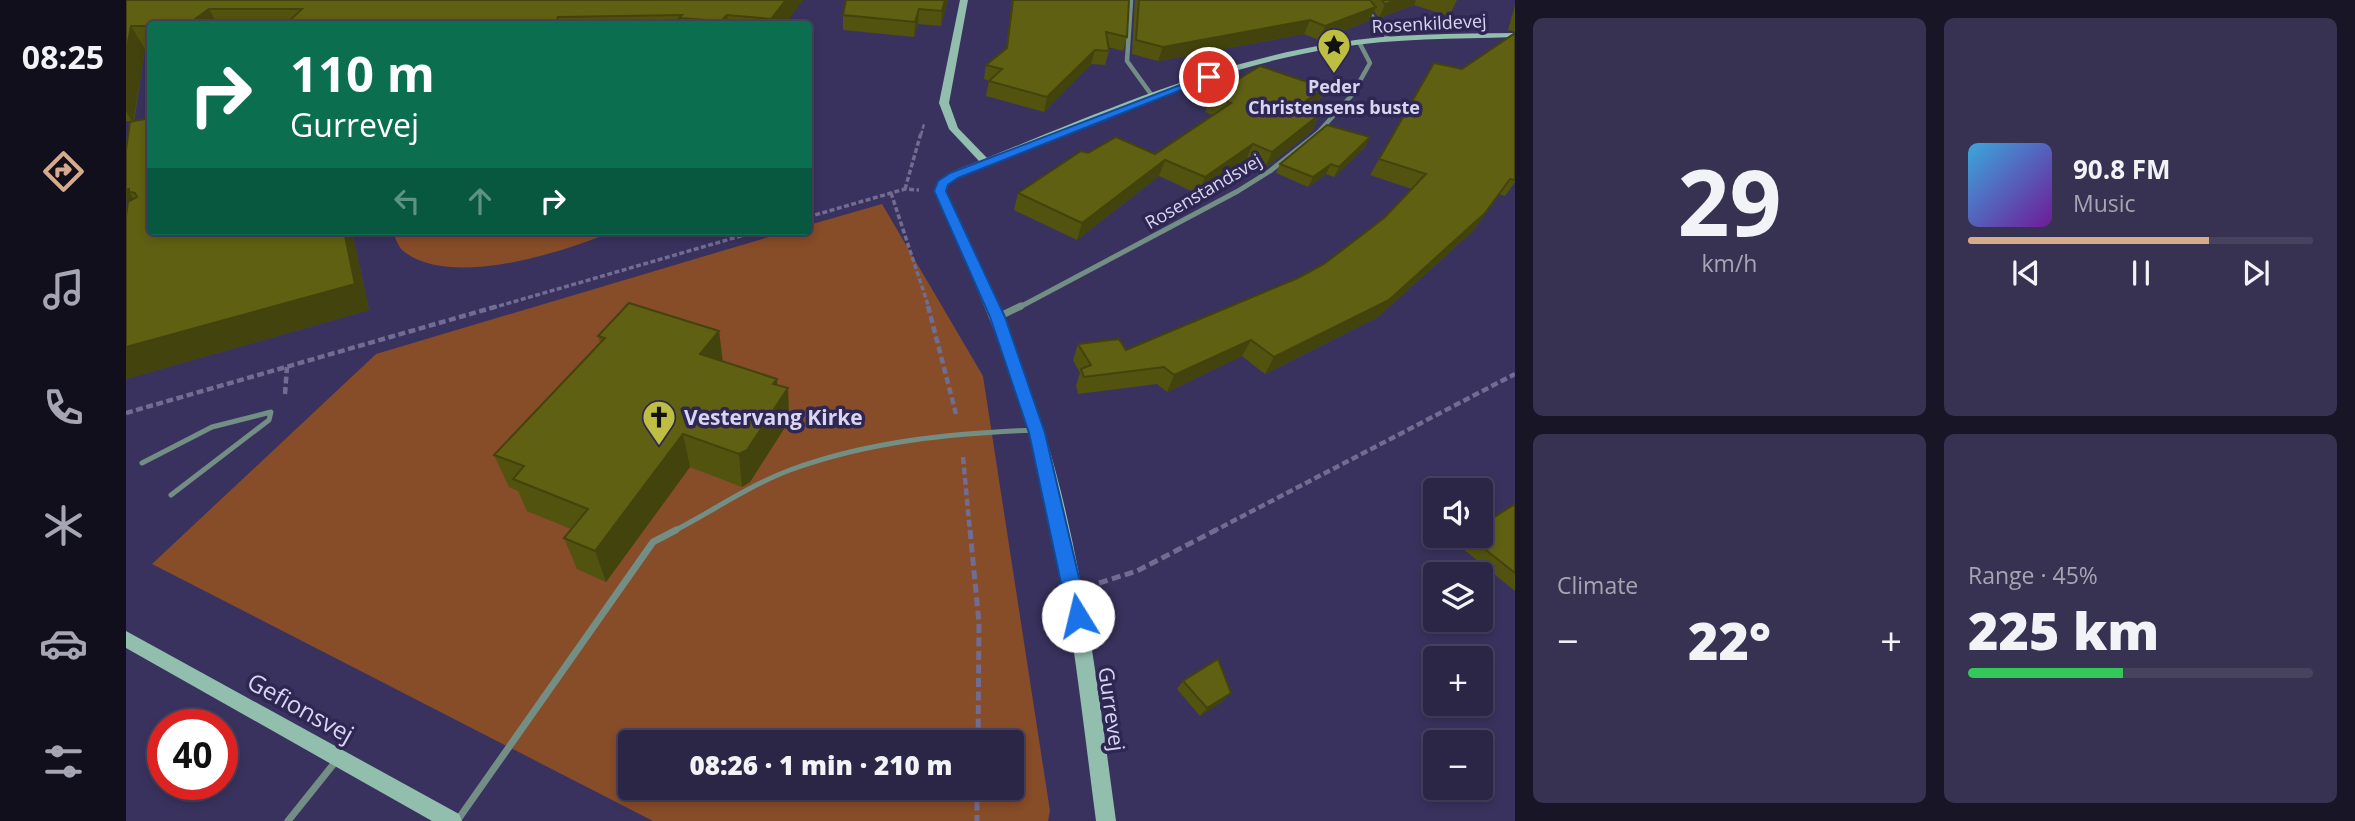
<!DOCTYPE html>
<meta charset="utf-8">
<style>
body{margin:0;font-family:"Open Sans",sans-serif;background:#373251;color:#f1f3f6;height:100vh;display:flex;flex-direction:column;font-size:26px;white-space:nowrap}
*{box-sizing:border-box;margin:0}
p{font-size:23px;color:#a6a5b3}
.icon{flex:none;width:38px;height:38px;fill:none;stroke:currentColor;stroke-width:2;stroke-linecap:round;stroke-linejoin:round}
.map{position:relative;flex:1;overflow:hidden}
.side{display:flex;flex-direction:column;gap:18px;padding:18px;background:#181526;width:840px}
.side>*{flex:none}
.hud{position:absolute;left:21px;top:21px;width:665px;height:214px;border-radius:7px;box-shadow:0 4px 10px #0003,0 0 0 2px #47435f;background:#0b6e4f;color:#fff;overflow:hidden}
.controls{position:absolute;left:1297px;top:478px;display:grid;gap:14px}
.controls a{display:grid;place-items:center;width:70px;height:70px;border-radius:7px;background:#2b2646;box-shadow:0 4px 10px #0003,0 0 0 2px #47435f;font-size:35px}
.speed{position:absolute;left:21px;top:709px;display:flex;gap:14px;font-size:35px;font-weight:700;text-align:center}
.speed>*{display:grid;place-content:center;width:91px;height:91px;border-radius:50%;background:#2b2646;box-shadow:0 4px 10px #0003,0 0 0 2px #47435f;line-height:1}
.speed .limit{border:10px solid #d22;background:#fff;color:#111}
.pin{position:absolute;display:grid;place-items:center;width:60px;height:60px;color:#fff;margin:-30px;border:4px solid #fff;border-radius:50%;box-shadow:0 2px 7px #0007}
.me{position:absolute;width:77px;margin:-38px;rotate:351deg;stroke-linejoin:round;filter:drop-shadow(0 0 5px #0008)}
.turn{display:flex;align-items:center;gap:24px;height:147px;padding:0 28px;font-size:32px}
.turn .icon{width:91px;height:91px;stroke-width:2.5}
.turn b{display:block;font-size:49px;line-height:60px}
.lanes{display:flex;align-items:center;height:66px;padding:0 28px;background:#0003;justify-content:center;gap:35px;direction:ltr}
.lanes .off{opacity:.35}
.big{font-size:52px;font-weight:800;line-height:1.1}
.side .card{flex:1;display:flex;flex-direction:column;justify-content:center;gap:10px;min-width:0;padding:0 24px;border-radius:10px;background:#373251}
.side .dial{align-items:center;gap:0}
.dial b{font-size:91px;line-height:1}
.song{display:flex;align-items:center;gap:21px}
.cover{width:84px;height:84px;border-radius:10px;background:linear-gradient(135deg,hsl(200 70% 55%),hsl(280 70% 35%))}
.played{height:7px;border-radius:4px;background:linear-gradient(90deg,#d6ab8b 70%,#47435f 70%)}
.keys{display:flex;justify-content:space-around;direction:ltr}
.heat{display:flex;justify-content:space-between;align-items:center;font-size:38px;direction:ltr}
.charge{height:10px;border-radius:5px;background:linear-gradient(90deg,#34c759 45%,#47435f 0)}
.side .tiles{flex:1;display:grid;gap:18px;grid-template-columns:repeat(2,1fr)}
.trip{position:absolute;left:492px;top:730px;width:406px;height:70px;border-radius:7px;background:#2b2646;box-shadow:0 4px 10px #0003,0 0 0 2px #47435f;font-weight:800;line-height:70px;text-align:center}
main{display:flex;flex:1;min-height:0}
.tab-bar{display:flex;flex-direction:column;width:126px;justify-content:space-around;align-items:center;background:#110f1c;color:#a6a5b3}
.tab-bar .icon{width:49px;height:49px}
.tab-bar .active{color:#d6ab8b}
.tab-bar b{font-size:32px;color:#f1f3f6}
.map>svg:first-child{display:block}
.green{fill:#874c28;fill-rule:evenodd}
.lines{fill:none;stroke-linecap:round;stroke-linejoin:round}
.path-far3{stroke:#716c92;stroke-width:2.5;stroke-dasharray:4.5 2;stroke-linecap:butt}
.path-far2{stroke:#716c92;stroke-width:3.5;stroke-dasharray:5 2.5;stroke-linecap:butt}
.path-far1{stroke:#716c92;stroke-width:4.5;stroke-dasharray:7 3.5;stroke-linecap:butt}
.path{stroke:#716c92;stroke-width:5;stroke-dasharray:9 4.5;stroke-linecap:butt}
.lane-far1{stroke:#738e84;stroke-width:5}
.lane{stroke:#738e84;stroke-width:7}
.street-far2{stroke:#738e84;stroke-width:4.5}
.street-far1{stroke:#738e84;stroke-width:5}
.street{stroke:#738e84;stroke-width:7}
.secondary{fill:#92beae;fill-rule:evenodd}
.wall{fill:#535310}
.shaded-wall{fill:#43430d}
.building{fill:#606013;stroke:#43430d;stroke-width:2}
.route{fill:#1a73e8;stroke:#114b97;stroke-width:2}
.labels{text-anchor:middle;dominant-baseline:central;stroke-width:7;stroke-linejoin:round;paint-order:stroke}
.far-street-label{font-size:18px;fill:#d8d5f1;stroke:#2f2753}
.far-poi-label{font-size:18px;font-weight:bold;fill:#d8d5f1;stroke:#2f2753}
.poi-label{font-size:21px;font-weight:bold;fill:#d8d5f1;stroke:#2f2753;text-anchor:start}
.street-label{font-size:21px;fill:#d8d5f1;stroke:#2f2753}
.near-street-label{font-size:24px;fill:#d8d5f1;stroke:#2f2753}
</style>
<main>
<nav class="tab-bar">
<b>08:25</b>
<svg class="icon active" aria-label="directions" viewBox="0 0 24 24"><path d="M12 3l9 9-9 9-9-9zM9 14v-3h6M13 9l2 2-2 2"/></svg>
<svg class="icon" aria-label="music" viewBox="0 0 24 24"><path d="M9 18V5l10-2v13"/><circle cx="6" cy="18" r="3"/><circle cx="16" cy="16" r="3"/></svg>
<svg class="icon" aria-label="phone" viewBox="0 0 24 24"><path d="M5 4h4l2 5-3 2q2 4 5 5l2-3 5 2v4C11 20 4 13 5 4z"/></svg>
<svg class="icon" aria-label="climate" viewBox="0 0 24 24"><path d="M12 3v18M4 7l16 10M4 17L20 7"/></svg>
<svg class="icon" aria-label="car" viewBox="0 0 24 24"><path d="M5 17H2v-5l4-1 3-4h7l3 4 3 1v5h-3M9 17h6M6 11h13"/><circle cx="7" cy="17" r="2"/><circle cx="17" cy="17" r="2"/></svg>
<svg class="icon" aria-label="filters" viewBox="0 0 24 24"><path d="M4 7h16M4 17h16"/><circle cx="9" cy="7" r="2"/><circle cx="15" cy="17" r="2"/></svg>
</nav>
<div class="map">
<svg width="1389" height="821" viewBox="0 0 1389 821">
<rect width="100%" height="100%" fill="#39325e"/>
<g class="green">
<path d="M756 204 857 376 924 811 922 821H527L26 564 250 354 663 231H682L683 225ZM504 742H886V788H504Z"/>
<path d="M266 231H488C438 252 323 290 276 250 272 246 269 236 266 231Z"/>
</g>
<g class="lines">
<path class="path-far3" d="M795 135 798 124"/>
<g class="path-far2">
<path d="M779 189 795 133"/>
<path d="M765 193 803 308"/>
<path d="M682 217 779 189 793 190"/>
<path d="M366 308 632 231"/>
</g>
<g class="path-far1">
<path d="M802 306 830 414"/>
<path d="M159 394 161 367"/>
<path d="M0 413 372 306"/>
<path d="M837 457 844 532"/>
<path d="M1086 532 1389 374"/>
</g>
<g class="path">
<path d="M844 530 853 623 852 742"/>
<path d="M973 583 1011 571 1090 530"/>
<path d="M851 788V821"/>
</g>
<g class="lane-far1">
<path d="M16 463 86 427 145 412 143 420 45 495"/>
<path d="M546 532C585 512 624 485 664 470 743 441 827 433 910 430"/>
</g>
<g class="lane">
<path d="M162 821 210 761"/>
<path d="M331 821 527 542 550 530"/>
</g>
<g class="street-far2">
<path d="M1005 0 1001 61 1027 97"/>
<path d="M1234 0 1262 38"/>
<path d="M1190 135 1226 95 1244 63 1233 42"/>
</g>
<path class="street-far1" d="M892 308 1112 191 1144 171 1192 133"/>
<path class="street" d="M872 317 895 306"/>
<g class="secondary">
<path d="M834 0H842L823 103 832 128 861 158C974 112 1088 62 1209 43 1269 33 1328 34 1389 33V37C1328 39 1269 38 1209 48 1078 69 953 127 832 177L822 184 819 191C855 270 892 348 918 431 957 557 972 690 990 821H970C953 691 940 560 904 433 880 350 843 271 809 191 816 172 836 168 853 161L823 129 813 103Z"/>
<path d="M0 631 333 814 336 821H306L0 648Z"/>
</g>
</g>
<g class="wall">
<path d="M0 0H677L659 24H24V49H19L8 122 24 118V231H226L243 310 0 379V216L2 202 0 200V150L5 122 0 121Z"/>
<path d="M720 0H822L815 26 792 24 788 37 717 30V15Z"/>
<path d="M886 0 1001 37 997 51 982 47 983 51 979 65 965 64 918 112 860 96 863 81 858 79 860 65 880 49Z"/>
<path d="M1009 0H1331L1323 16 1288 5 1253 18 1248 11 1243 21 1193 40 1178 34 1032 61 1006 54Z"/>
<path d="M1389 5V32L1382 30Z"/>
<path d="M1389 33V182L1379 196 1373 194 1348 230 1252 317 1139 374 1116 356 1041 392 1031 384 952 394 950 386 954 373 947 360 952 344 1000 350 1172 278 1198 264 1258 218 1286 189 1244 175 1308 63 1336 69Z"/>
<path d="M1199 88 1187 114 1193 115 1186 131 1139 168 1120 160 1072 194 1033 176 951 240 888 210 892 193 962 153 1029 154 1087 115 1079 112 1085 96Z"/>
<path d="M1244 137 1239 147 1208 177 1200 174 1182 187 1150 173 1154 164Z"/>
<path d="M593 331 597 362 651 379V385L662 388 663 421 624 482 616 487 564 467 480 582 451 569 438 538 445 529 401 511 392 491 383 487 368 455 474 343 472 336Z"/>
<path d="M1389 504V591L1331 544 1340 536H1354Z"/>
<path d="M1057 681 1097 701 1074 716 1051 689Z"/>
</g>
<g class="shaded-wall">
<path d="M660 0H677L659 24H645V19Z"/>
<path d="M819 0H822L815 26 816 11Z"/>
<path d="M1271 0H1290L1288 5 1253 18 1259 4Z"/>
<path d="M1250 7 1243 21 1193 40 1199 26Z"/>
<path d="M83 9 91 24H62Z"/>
<path d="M793 9 792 24 788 37 789 22Z"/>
<path d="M601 15 602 24H596L595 21Z"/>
<path d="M1184 20 1178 34 1032 61 1037 47Z"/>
<path d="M5 26 19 49 7 123 0 111V54Z"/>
<path d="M969 50 965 64 918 112 921 97Z"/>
<path d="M1199 88 1191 104 1181 100Z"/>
<path d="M1192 103 1185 120 1181 112Z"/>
<path d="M1193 115 1186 131 1139 168 1146 152Z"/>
<path d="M1244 137 1239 147 1208 177 1213 167Z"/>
<path d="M1127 144 1120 160 1072 194 1079 177Z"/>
<path d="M1039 160 1033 176 951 240 956 223Z"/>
<path d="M1205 164 1200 174 1182 187 1187 177Z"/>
<path d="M1384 179 1348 230 1252 317 1139 374 1148 357Z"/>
<path d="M3 189V192L19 215 12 216 0 200V190Z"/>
<path d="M218 231H226L243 310 0 379V347Z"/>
<path d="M593 331 597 365 574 354Z"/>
<path d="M1125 340 1116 356 1041 392 1048 375Z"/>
<path d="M651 379 652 403 662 388 663 421 624 482 616 487 613 454Z"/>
<path d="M557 434 564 467 480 582 469 551Z"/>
<path d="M1105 693 1097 701 1074 716 1081 708Z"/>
</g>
<g class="building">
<path d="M0 0H660L645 19 601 15 595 21 553 18 556 15 432 17 429 24H160L176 9H83L62 24H24V26H5L0 54Z"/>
<path d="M720 0H819L816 11 793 9 789 22 717 15Z"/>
<path d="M887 0H1003L1001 37 980 32 983 51 969 50 921 97 863 81 876 69 860 65 881 48Z"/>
<path d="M1013 0H1244L1250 7 1199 26 1184 20 1037 47 1010 40Z"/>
<path d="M1256 0H1271L1259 4Z"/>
<path d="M1389 33V180L1384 179 1359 213 1263 300 1148 357 1125 340 1048 375 1038 367 958 377 955 369 965 365 952 344 993 339 1000 350 1172 278 1198 264 1258 218 1300 174 1253 159 1308 63 1336 69Z"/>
<path d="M1134 66 1199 88 1181 100 1192 103 1181 112 1193 115 1146 152 1127 144 1079 177 1039 160 956 223 892 193 955 151 962 153 990 137 1029 154 1105 103 1085 96Z"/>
<path d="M24 118V231H218L229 284 0 347V216L2 202 11 197 9 193 3 192V189L0 190V150L4 122Z"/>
<path d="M1201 125 1244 137 1213 167 1205 164 1187 177 1154 164Z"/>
<path d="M503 303 593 331 574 354 651 379 647 384 662 388 621 450 613 454 557 434 469 551 438 538 462 509 387 479 398 466 368 455 479 338 472 336Z"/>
<path d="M1389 504V573L1342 536H1354V526Z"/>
<path d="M1092 659 1105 693 1081 708 1057 681Z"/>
</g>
<path class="route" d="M1080 75 1088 77 832 178 822 185 820 191 879 317 919 433 962 616 959 622 952 625 945 622 942 616 903 433 864 317 808 191 812 181 824 173Z"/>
<defs>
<symbol id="sight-pin" viewBox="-11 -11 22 30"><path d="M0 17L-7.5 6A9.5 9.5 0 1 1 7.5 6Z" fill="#bebf42" stroke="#2f2753"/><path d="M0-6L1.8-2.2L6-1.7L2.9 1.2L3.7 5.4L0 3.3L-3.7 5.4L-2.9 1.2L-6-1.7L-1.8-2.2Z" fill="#111"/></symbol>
<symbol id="church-pin" viewBox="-11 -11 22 30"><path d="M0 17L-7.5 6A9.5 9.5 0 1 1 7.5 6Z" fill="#bebf42" stroke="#2f2753"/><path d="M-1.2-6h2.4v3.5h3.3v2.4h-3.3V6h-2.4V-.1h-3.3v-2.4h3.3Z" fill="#111"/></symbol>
</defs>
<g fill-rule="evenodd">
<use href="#sight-pin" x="1189" y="26" width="38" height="52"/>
<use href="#church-pin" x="514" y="398" width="38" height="52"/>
</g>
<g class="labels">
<g class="far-street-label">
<text transform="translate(1303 23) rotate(-3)">Rosenkildevej</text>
<text transform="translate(1077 191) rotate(-30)">Rosenstandsvej</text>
</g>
<g class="far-poi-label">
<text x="1208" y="86">Peder<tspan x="1208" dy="21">Christensens buste</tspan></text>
</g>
<g class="poi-label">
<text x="558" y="417">Vestervang Kirke</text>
</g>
<g class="street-label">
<text transform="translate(986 709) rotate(82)">Gurrevej</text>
</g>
<g class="near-street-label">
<text transform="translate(175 707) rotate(29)">Gefionsvej</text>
</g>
</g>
</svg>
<div class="controls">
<a><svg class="icon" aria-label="sound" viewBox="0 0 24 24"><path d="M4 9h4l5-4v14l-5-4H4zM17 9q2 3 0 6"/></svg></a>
<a><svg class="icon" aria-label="layers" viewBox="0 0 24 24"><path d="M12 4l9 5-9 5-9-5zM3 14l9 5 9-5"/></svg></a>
<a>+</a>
<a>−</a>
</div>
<div class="speed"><div class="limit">40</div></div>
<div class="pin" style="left:1083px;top:77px;background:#d93025"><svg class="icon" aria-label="arrive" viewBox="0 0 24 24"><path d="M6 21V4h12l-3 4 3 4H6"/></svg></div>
<svg class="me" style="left:952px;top:616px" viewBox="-20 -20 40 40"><circle r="19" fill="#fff"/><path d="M0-13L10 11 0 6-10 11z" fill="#1a73e8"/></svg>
<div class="trip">08:26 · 1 min · 210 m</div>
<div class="hud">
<div class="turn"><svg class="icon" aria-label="right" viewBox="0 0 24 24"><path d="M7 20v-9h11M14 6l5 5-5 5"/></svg><div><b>110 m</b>Gurrevej</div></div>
<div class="lanes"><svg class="icon off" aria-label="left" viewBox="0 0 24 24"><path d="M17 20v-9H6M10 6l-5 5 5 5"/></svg><svg class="icon off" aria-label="ahead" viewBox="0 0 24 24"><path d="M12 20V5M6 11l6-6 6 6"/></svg><svg class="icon" aria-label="right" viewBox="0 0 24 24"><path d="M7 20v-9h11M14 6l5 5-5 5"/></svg></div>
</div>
</div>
<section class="side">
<div class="tiles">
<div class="card dial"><b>29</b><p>km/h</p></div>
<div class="card">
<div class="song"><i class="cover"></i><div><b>90.8 FM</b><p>Music</p></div></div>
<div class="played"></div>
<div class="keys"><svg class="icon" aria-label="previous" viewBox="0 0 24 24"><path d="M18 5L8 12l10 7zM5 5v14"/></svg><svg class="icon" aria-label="pause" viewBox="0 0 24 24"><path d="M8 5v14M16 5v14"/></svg><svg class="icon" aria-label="next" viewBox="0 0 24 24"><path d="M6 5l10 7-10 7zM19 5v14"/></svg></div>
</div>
<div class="card"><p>Climate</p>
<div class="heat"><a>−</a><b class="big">22°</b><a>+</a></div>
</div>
<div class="card"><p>Range · 45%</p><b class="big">225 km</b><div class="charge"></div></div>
</div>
</section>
</main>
